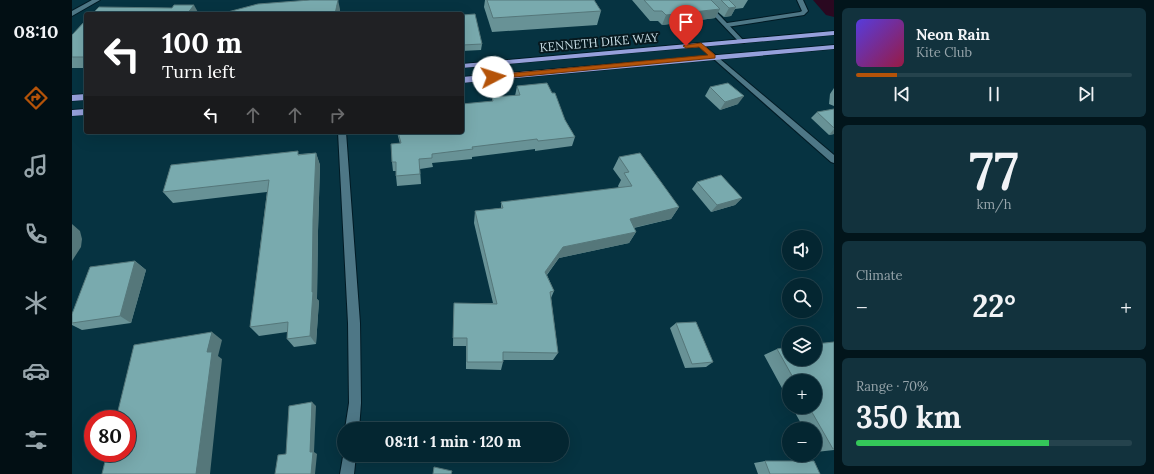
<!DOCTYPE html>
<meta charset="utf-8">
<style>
body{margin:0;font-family:Lora,serif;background:#12323d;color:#f1f3f6;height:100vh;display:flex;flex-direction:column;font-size:15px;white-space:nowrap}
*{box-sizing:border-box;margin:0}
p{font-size:13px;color:#97a5ab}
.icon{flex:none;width:22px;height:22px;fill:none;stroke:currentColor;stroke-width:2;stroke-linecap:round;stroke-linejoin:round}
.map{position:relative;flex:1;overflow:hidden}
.panel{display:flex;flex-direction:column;gap:8px;padding:8px;background:#02151b;width:320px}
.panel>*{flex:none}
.top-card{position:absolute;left:12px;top:12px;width:380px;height:122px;border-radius:4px;box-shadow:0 4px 16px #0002,0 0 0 1px #25434d;background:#202124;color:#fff;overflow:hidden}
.buttons{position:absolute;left:710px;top:230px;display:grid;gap:8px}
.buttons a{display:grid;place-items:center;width:40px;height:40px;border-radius:50%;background:#042631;box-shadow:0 4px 16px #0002,0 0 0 1px #25434d;font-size:20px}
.speed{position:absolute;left:12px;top:410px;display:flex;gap:8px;font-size:20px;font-weight:700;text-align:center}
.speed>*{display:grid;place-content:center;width:52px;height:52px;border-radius:50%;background:#042631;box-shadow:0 4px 16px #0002,0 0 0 1px #25434d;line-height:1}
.speed .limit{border:6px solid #d22;background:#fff;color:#111}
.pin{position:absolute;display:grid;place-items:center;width:34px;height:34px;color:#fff;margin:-41px -17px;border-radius:50% 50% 50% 0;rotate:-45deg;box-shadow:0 0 4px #0007}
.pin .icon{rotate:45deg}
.me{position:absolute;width:44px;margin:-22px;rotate:85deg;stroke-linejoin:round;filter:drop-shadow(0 0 3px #0008)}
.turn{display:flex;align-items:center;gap:14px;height:84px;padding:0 12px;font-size:18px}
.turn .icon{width:52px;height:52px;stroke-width:2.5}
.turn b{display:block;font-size:28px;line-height:34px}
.lanes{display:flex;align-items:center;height:38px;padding:0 12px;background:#0003;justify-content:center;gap:20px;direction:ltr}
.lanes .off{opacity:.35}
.big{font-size:30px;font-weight:700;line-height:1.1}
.panel .card{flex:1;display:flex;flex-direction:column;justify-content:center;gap:6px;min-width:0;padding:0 14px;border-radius:6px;background:#12323d}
.panel .dial{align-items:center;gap:0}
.dial b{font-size:52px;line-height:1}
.song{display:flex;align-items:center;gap:12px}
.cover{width:48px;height:48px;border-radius:6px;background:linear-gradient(135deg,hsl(250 70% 55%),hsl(340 70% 35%))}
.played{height:4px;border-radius:2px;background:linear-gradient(90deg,#b45309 15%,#25434d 15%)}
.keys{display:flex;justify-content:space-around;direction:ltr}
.heat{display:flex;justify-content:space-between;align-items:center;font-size:22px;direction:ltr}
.charge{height:6px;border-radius:3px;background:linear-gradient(90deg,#34c759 70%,#25434d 0)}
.trip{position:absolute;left:265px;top:422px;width:232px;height:40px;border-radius:20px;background:#042631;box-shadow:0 4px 16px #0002,0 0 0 1px #25434d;font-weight:700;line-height:40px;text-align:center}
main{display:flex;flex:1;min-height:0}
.menu{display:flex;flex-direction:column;width:72px;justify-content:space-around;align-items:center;background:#020f14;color:#97a5ab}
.menu .icon{width:28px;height:28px}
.menu .current{color:#b45309}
.menu b{font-size:18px;color:#f1f3f6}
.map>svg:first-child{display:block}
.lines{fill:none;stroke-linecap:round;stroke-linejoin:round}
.river{fill:#2a0820;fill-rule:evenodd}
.service-casing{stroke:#001a24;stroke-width:2}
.minor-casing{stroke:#001a24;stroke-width:2}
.secondary-casing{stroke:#001a24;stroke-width:2}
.trunk-casing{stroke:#001a24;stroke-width:1}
.service{fill:#4e7786;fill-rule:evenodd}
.minor{fill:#4e7786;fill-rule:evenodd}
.secondary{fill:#4e7786;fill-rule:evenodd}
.trunk{fill:#96a0db;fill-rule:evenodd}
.wall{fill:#689296}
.shaded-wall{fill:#55777a}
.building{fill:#79aaae;stroke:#55777a}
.route{fill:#b45309;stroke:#753606}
.labels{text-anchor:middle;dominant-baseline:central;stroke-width:4;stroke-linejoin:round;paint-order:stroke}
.far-street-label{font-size:12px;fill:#c9dfe7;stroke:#07191f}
</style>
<main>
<nav class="menu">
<b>08:10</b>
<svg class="icon current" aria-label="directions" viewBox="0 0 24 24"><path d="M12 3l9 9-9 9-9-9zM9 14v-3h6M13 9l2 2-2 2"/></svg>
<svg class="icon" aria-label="music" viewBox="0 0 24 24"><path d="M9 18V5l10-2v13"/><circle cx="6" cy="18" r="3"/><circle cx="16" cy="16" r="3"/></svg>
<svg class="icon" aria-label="phone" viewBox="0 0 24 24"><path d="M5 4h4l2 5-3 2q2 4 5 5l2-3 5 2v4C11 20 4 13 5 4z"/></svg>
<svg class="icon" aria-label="climate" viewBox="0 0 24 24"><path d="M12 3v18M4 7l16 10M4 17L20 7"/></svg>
<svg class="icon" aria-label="car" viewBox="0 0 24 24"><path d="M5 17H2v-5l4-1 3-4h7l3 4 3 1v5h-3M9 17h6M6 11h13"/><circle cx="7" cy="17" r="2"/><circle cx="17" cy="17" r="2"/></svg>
<svg class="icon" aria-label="filters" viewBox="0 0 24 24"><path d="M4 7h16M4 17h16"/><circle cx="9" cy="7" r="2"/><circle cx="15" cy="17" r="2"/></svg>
</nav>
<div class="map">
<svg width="762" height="474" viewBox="0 0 762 474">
<rect width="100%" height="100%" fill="#063341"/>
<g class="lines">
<path class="river" d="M741 0H762V17L754 15Z"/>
<defs>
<path id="service" d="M725 0H731L736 11 732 15 655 27 652 25 655 23 728 12 730 11Z"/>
<g id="minor">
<path d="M20 0H28L0 16V11Z"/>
<path d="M627 0H633L672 41V43H668Z"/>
<path d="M629 43 762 155V163L759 162 627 46 626 45Z"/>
</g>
<g id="secondary">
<path d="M266 132H274L288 323 289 403 287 429H273L277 403 276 323Z"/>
<path d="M272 451V455H284L282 474H268Z"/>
</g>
<g id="trunk">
<path d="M762 31V35L390 68V64Z"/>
<path d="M762 45V49L390 83V77Z"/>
<path d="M14 94V100L0 101V95Z"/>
<path d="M14 109V115L0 116V110Z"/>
</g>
</defs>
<use href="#service" class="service-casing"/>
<use href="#minor" class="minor-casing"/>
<use href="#secondary" class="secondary-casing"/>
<use href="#trunk" class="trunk-casing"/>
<use href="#service" class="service"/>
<use href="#minor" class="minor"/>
<use href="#secondary" class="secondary"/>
<use href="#trunk" class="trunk"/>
</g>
<g class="wall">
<path d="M413 0H522L529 11 525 25 420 32 412 7Z"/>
<path d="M560 0H676L671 8 663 9 659 16 652 17 646 12 643 18 590 25 586 21H578Z"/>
<path d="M390 15 410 44 409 50 390 51Z"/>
<path d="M14 20V68H0V35Z"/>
<path d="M445 86 493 120 503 137 500 146 463 151V149L400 157V159L360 163 361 167 348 169 349 184 325 186 324 176V171H321L320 162 328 144 325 132H390L420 101V97L443 96Z"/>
<path d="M638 87 666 104 648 110 633 96Z"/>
<path d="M762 88V106L757 104 758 94Z"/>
<path d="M762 109V134L757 135 739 118 745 112Z"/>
<path d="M244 153 248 165 246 231 245 299 247 301 244 344 222 347 215 339V332L187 336 178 327 195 192 101 203 91 192 227 154Z"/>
<path d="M547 157 607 207 599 219 562 228 564 232 557 243 487 258 475 275 482 291 479 298 486 353 481 360H431V362L429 370 394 369V346H381L382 303H421L402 223 403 211 429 208V202L547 188 546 186 549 180 541 169Z"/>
<path d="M625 182 670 198 663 205 639 212 620 189Z"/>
<path d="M63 261 74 270 59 323 10 330 0 325V314Z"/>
<path d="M604 323 641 362 634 367 613 368 598 328Z"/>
<path d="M762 342V450L744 452 743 450V429H732L720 407H743V381H717V401L692 355 705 349Z"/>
<path d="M693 461 748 474H686L682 463Z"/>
</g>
<g class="shaded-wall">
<path d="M266 0 268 9V14H263Z"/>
<path d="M122 5 127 14H115Z"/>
<path d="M664 7 659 16 652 17 657 8Z"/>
<path d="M648 9 643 18 590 25 594 15Z"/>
<path d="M672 96 666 104 648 110 653 102Z"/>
<path d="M762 129V134L757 135Z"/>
<path d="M244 153 248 165 246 231 245 299 247 301 244 344 238 336 241 220Z"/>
<path d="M670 198 663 205 639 212 645 205Z"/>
<path d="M607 207 599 219 551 230 558 219Z"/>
<path d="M0 224 8 231 10 239 9 247 0 261Z"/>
<path d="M564 232 557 243 487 258 469 282 473 272 491 247Z"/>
<path d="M63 261 74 270 59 323 48 316Z"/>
<path d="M140 332 150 340 146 356 150 359 138 474H124L135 352Z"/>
<path d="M240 402 244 406 242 452 245 454 243 474H239L238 452Z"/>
</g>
<g class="building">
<path d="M238 0H266L263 14H148L186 4Z"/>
<path d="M415 0H522L529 11 421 18Z"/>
<path d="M572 0H639L648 9 594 15 590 11H582Z"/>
<path d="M649 0H658H657L664 7 657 8Z"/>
<path d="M102 5H122L115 14H20L27 7 100 8Z"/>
<path d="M403 14 410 44 390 45V15Z"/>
<path d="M14 20V57H0V35Z"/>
<path d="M475 83 480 93H483L493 120 503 137 466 141 465 139 400 147 401 149 360 154V158L347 159 348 174 324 176V162H320L319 144 329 143 326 132H390V104L421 101 420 97 448 95 445 86Z"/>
<path d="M656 83 672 96 653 102 638 87Z"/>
<path d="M762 109V128L745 112Z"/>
<path d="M226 151V155L244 153 241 220 240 292H241L238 336 215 339 216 322 178 327 197 180 91 192 99 165Z"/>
<path d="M568 153 607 207 558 219 564 232 491 247 473 272 482 291 478 292 486 353 431 352V362H395V338H381L382 303 425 304 403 211 431 208 429 202 560 186 552 173 557 172 547 157Z"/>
<path d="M649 175 670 198 645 205 625 182Z"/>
<path d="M63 261 48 316 0 323V314L18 267Z"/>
<path d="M624 322 641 362 620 364 604 323Z"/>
<path d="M140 332 135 352H140L124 474H30L35 453H55V419H44L62 345Z"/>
<path d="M762 342V449H761L737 407H743V381H723L705 349 717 347V359H743V344Z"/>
<path d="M240 402 238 452H241L239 474H203L206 455 214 454 217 406Z"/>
<path d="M693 461H742L748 474H698Z"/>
<path d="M362 467 380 471 379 474H361Z"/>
</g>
<path class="route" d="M629 43 643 55V58L421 79 418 77 421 75 636 55 627 47 614 48 611 46 614 45Z"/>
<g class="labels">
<g class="far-street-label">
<text transform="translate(527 42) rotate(-5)">KENNETH DIKE WAY</text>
</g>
</g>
</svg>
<div class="buttons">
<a><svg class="icon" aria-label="sound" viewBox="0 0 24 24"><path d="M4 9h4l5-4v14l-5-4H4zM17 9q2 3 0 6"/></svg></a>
<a><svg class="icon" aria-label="search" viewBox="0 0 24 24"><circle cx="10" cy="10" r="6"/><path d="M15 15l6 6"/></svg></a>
<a><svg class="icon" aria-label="layers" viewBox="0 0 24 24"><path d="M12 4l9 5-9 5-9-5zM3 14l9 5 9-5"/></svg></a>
<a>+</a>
<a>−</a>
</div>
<div class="speed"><div class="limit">80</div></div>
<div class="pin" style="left:614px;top:46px;background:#d93025"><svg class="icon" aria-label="arrive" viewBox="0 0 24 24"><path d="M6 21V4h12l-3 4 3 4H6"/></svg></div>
<svg class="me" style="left:421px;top:77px" viewBox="-20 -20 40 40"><circle r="19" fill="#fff"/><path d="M0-13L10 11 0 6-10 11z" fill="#b45309"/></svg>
<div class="trip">08:11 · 1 min · 120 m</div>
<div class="top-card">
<div class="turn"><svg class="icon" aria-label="left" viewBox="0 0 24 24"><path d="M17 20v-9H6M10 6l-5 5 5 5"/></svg><div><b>100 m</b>Turn left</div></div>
<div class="lanes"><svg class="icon" aria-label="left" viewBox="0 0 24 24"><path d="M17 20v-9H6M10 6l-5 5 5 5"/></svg><svg class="icon off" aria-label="ahead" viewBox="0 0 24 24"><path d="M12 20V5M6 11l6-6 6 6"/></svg><svg class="icon off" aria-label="ahead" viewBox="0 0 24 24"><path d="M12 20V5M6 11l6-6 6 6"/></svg><svg class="icon off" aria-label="right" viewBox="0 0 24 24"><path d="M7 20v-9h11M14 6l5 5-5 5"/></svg></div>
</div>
</div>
<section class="panel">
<div class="card">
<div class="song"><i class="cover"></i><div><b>Neon Rain</b><p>Kite Club</p></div></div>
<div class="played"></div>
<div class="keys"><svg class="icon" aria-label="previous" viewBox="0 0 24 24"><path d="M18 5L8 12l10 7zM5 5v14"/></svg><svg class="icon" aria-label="pause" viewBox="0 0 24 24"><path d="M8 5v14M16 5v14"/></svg><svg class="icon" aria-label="next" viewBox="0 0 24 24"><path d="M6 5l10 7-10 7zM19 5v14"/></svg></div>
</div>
<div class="card dial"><b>77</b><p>km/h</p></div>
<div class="card"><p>Climate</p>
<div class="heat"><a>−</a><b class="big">22°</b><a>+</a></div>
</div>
<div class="card"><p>Range · 70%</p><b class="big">350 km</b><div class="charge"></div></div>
</section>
</main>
